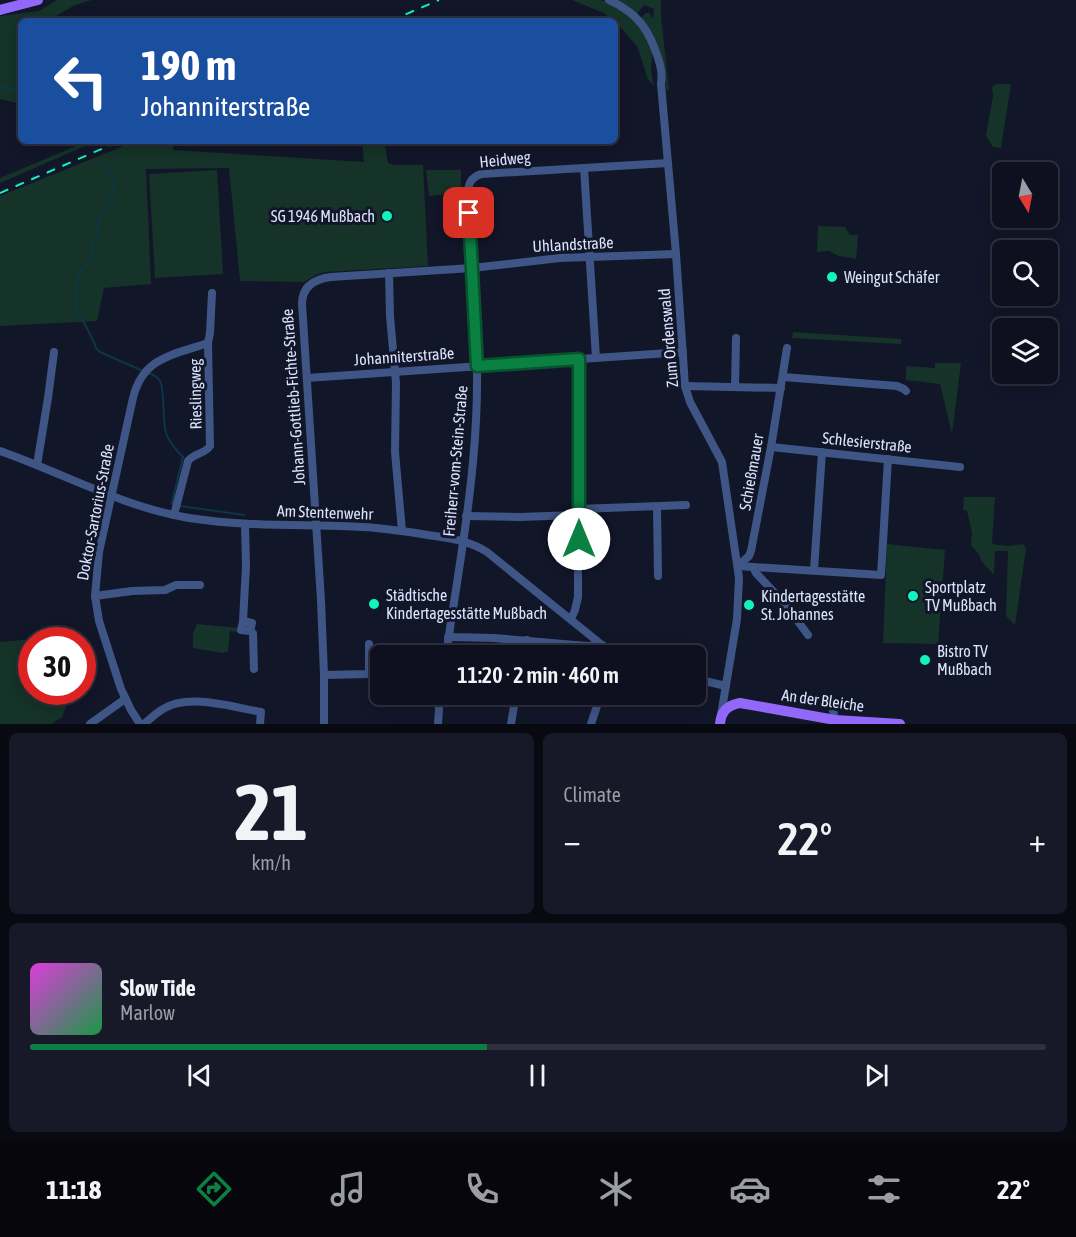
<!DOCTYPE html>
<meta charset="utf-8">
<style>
body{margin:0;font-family:"Asap Condensed",sans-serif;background:#171928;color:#f1f3f6;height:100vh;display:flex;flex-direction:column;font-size:22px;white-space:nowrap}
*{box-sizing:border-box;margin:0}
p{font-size:20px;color:#9b9da4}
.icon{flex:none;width:33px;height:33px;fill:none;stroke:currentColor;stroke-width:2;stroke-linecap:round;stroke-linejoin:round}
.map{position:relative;height:724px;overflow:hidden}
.sheet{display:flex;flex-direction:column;gap:9px;padding:9px;background:#080911;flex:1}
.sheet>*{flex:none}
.top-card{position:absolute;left:18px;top:18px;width:600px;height:126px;border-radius:9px;box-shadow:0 3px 15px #0003,0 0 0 2px #2e303d;background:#1a4fa0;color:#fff;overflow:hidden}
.needle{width:39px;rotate:170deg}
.tools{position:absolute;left:992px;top:162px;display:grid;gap:12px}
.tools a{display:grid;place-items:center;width:66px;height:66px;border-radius:9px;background:#0e101f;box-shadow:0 3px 15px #0003,0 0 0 2px #2e303d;font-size:30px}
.speed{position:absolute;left:18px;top:627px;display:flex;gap:12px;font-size:30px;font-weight:700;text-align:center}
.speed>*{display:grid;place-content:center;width:78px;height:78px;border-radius:50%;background:#0e101f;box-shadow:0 3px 15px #0003,0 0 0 2px #2e303d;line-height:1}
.speed .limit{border:9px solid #d22;background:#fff;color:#111}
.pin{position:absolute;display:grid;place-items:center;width:51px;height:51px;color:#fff;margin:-26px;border-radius:12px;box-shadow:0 3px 9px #0006}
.me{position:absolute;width:66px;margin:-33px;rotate:0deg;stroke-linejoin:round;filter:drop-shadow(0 0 4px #0008)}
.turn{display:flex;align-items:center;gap:21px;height:126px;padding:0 24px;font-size:27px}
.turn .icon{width:78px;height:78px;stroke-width:2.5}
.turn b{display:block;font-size:42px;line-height:51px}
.big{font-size:45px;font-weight:600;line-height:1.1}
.sheet .widget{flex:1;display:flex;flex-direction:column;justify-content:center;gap:9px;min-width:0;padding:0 21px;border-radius:9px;background:#171928}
.sheet .dial{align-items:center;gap:0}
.dial b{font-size:78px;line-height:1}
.song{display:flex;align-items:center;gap:18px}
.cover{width:72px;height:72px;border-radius:9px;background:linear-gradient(135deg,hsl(300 70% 55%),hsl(140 70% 35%))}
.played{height:6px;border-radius:3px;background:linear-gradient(90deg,#0b8043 45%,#2e303d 45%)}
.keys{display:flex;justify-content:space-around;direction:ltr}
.heat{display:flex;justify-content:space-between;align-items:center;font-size:33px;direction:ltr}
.sheet .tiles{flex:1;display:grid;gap:9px;grid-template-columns:1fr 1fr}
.widget:last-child{grid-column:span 2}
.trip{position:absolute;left:370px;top:645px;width:336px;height:60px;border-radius:9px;background:#0e101f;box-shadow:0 3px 15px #0003,0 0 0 2px #2e303d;font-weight:600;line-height:60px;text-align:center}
.tab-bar{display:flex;height:96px;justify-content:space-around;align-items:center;background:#06060c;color:#9b9da4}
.tab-bar .icon{width:42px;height:42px}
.tab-bar .current{color:#0b8043}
.tab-bar b{font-size:27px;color:#f1f3f6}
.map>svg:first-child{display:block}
.green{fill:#153328}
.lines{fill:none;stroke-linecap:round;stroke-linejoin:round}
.stream{stroke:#0d3647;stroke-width:2}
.minor{stroke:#3f5586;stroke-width:8}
.major{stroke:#9168f9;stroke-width:10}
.rail{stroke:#10f5be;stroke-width:2;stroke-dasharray:9 8;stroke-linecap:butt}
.route-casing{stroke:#07532c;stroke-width:15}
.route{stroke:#0b8043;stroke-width:10}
.poi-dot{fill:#10f5be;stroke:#121629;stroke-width:2}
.labels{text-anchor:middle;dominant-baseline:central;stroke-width:6;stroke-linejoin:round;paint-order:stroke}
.street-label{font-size:16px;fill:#dce3fd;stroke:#121629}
.poi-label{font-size:16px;fill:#dce3fd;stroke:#121629;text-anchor:start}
</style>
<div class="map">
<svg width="1076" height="724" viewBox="0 0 1076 724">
<rect width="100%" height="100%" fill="#121629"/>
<g class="green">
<path d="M57 0H92L75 5 51 19V21H21V106L17 103 0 99V16L39 11Z"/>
<path d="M572 0C581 0 591 0 600 0 622 2 646 29 651 49 653 56 652 61 651 67 651 73 653 80 654 86L648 79 637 46 615 21H613L604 13Z"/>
<path d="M616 0H661V15L669 90H666L664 66 641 18 646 13H649L653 19 654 9 644 5 637 14Z"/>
<path d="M996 84H1011L1001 148 993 147 988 139 986 135 993 96 992 87Z"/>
<path d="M88 141H97L0 183V178Z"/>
<path d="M136 141H173V150L364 162 362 141H384L388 163 393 165H423L428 266 326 272 318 274 304 282 240 281 229 168 146 169 151 284 104 288 97 321 0 326V196Z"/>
<path d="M217 170 223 274 155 278 149 174Z"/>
<path d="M426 170H461V193L429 196Z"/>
<path d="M818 226 845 227 850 235H858L856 259 839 256 829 251 817 252Z"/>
<path d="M793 332 901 339V344L792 338Z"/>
<path d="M935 363H961L952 434 940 384 906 380V366L935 368Z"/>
<path d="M964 497H995L992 544 1010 546 1023 544 1026 549 1015 625 1006 616 1008 551H995L994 575 982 562 978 553 971 545 972 533 967 511 963 510Z"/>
<path d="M887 544 945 550 938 644 883 643Z"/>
<path d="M197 624 238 628 237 632 230 631 228 652 223 653 193 648V633Z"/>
<path d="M34 639 64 640H32V692H72L62 717 52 724H0V642Z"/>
</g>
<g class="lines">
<g class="stream">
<path d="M0 86 21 91"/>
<path d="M107 166 113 181 114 191 111 201 98 222 97 234 92 244 91 261 82 268 77 279 76 302 77 309 94 342 96 348 100 352 143 371"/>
<path d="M148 373C153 375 158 376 160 381 165 390 162 420 166 433 169 442 176 450 183 457L172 502V504L174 505"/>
<path d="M180 506 244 515"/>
</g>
<g class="minor">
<path d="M609 0C632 11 645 23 654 47 659 60 663 70 661 84L676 254 685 386 690 402 722 462 739 578 737 619 721 715"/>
<path d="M584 168 596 358"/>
<path d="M389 273 390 316 396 383 395 452 402 531"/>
<path d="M783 377 897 386 904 389 906 391"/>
<path d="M307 378 683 352"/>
<path d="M685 386 781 388"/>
<path d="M735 386 736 338"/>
<path d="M771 447 960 467"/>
<path d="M0 451C63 473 123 507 189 518 247 527 305 524 363 527 382 528 402 531 422 534 445 538 467 539 487 552L602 645 621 656"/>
<path d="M37 465 48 398 54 352"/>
<path d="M657 507 658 576"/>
<path d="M579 509 686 505"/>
<path d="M174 515 188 461C194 453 205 454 210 446L208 343 210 333 212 293"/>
<path d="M466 516 519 517 578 515"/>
<path d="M738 566 881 575 888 459"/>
<path d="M738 566 749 556 751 551 771 447 787 348"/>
<path d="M753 567 756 573 786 605 808 635"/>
<path d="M814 570 822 452"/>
<path d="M95 596 132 591 165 590 176 585H200"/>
<path d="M571 619 575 610 578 597V483L580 465 579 359"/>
<path d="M243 621 246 566 245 524"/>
<path d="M250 631 241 630 243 621 252 623 250 631 253 633 254 669"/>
<path d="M448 637 494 638 587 646 602 645"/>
<path d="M446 656C457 578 472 500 476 421 480 346 472 270 468 194 468 183 471 178 481 174L668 163"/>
<path d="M524 656 527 640"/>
<path d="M324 675 369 674V644"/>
<path d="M696 679 726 686"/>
<path d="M831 702 836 724"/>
<path d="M90 724 125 699"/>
<path d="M140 724 131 710 121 689 99 621 95 596 99 552 133 398C143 357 173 355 208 343"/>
<path d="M144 724C150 719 156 713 163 709 188 693 233 707 261 712L260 724"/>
<path d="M324 724V675L321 600 302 304C302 286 315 279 331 277L472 268 560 258 676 254"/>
<path d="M438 724 440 694"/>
<path d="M511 724 516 694"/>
<path d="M591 724 601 694"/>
</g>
<g class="major">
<path d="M0 10 38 0"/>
<path d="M720 724C721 712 727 705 740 703L835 720 900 724"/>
</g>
<g class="rail">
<path d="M390 21 439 0"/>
<path d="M0 193 120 141"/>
</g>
</g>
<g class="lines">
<defs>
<path id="route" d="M469 213 477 366 579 359C579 419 579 479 579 539"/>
</defs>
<use href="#route" class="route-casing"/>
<use href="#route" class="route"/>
</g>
<g class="poi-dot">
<circle cx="387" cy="216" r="6"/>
<circle cx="832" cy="277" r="6"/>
<circle cx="913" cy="596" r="6"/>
<circle cx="374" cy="604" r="6"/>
<circle cx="749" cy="605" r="6"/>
<circle cx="925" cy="660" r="6"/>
</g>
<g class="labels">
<g class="street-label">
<text transform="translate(505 159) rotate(-6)">Heidweg</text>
<text transform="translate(573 244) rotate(-3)">Uhlandstraße</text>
<text transform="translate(668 338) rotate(-95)">Zum Ordenswald</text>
<text transform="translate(404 356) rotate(-4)">Johanniterstraße</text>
<text transform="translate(195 394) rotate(-91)">Rieslingweg</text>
<text transform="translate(293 397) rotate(-94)">Johann-Gottlieb-Fichte-Straße</text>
<text transform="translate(867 442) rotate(6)">Schlesierstraße</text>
<text transform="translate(455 461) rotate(-85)">Freiherr-vom-Stein-Straße</text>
<text transform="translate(751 472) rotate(-80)">Schießmauer</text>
<text transform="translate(95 512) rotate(-79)">Doktor-Sartorius-Straße</text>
<text transform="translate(325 512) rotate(2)">Am Stentenwehr</text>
<text transform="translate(823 700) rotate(8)">An der Bleiche</text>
</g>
<g class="poi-label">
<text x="375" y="216" text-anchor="end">SG 1946 Mußbach</text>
<text x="844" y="277">Weingut Schäfer</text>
<text x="925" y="587">Sportplatz<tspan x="925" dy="18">TV Mußbach</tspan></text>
<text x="386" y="595">Städtische<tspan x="386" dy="18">Kindertagesstätte Mußbach</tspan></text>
<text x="761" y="596">Kindertagesstätte<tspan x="761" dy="18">St. Johannes</tspan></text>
<text x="937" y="651">Bistro TV<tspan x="937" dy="18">Mußbach</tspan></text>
</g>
</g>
</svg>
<div class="tools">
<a><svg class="needle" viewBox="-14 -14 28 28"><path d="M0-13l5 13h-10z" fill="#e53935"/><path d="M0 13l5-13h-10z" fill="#9b9da4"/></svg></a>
<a><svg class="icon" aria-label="search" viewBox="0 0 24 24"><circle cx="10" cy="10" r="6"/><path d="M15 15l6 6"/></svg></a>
<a><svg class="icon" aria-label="layers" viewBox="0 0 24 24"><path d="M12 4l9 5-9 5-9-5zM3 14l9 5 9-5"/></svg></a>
</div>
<div class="speed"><div class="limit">30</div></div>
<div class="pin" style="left:469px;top:213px;background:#d93025"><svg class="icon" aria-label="arrive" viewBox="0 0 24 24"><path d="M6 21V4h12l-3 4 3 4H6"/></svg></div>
<svg class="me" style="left:579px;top:539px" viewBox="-20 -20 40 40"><circle r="19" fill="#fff"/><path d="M0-13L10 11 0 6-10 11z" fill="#0b8043"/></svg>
<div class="trip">11:20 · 2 min · 460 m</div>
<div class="top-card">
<div class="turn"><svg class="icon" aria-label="left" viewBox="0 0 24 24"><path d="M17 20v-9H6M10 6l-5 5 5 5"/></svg><div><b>190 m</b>Johanniterstraße</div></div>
</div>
</div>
<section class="sheet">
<div class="tiles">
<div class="widget dial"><b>21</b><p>km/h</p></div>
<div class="widget"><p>Climate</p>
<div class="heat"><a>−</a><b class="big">22°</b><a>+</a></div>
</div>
<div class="widget">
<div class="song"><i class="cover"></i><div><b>Slow Tide</b><p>Marlow</p></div></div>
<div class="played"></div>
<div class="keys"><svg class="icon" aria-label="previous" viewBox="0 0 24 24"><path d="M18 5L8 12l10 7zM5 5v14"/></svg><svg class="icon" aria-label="pause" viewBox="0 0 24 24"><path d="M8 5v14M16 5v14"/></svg><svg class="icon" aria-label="next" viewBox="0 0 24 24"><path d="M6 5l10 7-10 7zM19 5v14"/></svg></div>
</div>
</div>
</section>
<nav class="tab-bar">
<b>11:18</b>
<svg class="icon current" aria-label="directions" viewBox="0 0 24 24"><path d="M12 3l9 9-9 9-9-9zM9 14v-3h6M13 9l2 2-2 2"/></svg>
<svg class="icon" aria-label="music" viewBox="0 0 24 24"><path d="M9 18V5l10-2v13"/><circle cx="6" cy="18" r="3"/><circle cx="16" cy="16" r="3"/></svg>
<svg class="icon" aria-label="phone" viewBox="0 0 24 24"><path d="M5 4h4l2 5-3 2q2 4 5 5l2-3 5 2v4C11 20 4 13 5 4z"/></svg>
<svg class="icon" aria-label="climate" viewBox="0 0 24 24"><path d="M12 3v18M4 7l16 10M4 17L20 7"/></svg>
<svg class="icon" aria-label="car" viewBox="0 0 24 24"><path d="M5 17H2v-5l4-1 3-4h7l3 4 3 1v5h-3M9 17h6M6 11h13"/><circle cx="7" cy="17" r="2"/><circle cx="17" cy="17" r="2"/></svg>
<svg class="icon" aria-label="filters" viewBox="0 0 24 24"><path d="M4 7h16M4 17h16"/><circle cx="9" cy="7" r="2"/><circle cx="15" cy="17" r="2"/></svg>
<b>22°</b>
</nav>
